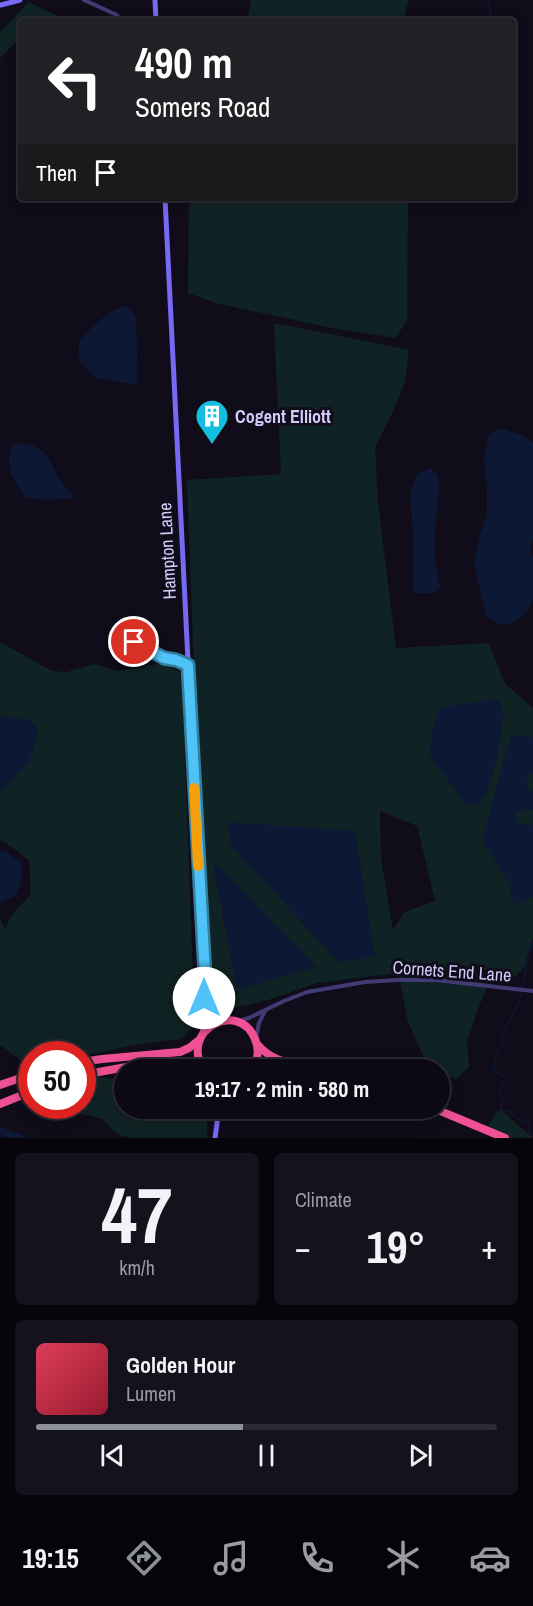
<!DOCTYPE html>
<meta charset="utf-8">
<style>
body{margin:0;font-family:"Archivo Narrow",sans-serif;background:#15121d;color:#f1f3f6;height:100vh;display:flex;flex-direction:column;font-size:22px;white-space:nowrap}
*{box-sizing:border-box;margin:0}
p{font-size:20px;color:#9a9aa0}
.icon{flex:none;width:33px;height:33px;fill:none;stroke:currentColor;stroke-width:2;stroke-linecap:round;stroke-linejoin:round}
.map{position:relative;height:1138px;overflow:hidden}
.sheet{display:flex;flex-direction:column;gap:15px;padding:15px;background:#07050b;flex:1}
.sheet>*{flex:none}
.banner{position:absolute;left:18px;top:18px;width:498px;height:183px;border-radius:6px;box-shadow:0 3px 15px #0003,0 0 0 2px #2c2a34;background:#202124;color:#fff;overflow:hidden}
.speed{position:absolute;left:18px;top:1041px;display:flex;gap:12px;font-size:30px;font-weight:700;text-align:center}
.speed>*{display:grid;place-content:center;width:78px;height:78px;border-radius:50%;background:#0c0914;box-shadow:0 3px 15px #0003,0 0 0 2px #2c2a34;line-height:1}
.speed .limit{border:9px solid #d22;background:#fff;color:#111}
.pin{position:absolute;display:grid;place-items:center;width:51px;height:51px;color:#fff;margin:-26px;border:3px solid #fff;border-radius:50%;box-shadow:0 2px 6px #0007}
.me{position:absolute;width:66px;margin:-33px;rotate:0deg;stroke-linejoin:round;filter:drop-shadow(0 0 4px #0008)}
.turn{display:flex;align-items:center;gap:21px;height:126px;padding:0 18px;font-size:27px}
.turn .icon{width:78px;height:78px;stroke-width:2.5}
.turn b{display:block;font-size:42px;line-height:51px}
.then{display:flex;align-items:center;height:57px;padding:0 18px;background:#0003;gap:12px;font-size:22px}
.big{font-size:45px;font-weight:800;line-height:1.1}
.sheet .tile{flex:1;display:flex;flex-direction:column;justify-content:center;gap:9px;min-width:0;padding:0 21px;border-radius:9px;background:#15121d}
.sheet .dial{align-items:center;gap:0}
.dial b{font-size:78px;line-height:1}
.song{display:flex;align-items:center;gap:18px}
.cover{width:72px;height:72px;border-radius:9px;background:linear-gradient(135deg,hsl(350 70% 55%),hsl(350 70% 35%))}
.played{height:6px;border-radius:3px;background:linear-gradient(90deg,#8c9099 45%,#2c2a34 45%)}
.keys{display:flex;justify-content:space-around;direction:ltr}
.heat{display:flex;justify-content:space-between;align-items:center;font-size:33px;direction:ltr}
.sheet .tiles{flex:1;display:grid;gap:15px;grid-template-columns:1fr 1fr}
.tile:last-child{grid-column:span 2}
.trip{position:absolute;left:114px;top:1059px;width:336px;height:60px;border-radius:30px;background:#0c0914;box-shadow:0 3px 15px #0003,0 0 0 2px #2c2a34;font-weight:800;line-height:60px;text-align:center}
.tab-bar{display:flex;height:96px;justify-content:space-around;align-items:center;background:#050408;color:#9a9aa0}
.tab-bar .icon{width:42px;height:42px}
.tab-bar .current{color:#8c9099}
.tab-bar b{font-size:27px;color:#f1f3f6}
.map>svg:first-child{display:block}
.green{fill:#102324;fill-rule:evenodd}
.water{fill:#0c1834}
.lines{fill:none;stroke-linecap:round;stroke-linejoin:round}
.stream{stroke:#0c1834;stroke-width:1.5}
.river{stroke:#0c1834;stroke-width:8}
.street{stroke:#413b75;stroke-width:4}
.secondary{stroke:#756af1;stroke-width:5}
.highway{stroke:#ef5194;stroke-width:8}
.route-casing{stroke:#337fa1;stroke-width:15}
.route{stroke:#4fc3f7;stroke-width:10}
.slow{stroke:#f59e0b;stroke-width:10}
.labels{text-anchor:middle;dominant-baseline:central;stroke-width:6;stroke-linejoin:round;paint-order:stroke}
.poi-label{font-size:18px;font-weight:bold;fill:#d2cbfa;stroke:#100c1a;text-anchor:start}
.street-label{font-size:18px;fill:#d2cbfa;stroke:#100c1a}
</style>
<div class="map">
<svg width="533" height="1138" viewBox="0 0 533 1138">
<rect width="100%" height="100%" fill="#100c1a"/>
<g class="green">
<path d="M251 0H409L403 21H247Z"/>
<path d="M29 2 68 21H21V37L0 58V32Z"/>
<path d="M189 198H408L407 321 395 338 327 327 216 303 188 293Z"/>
<path d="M274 323 409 350 405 381 391 416 375 447 378 502 396 648 489 643 505 684 533 708V938L524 967 513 978 492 976 479 1006 467 1042 469 1067 456 1079 440 1074V1070L429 1069 408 1022 398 973 317 983 268 1000 235 1008 223 996 210 960 199 808 187 480 281 474ZM380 811 417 826 435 901 405 912 393 930 381 859Z"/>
<path d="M0 642 52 671 67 672 94 664 118 671 163 663 182 673 193 978 196 1009 192 1028 181 1039 134 1045 83 1056 82 1054H32L31 1067 26 1068 19 1059 0 1045V918L5 929 10 917 31 894 29 860 2 840H0Z"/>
<path d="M124 1076V1090L120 1107 124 1110H136L137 1109H207V1138H134L121 1136 112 1130 103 1119 51 1106H82L83 1081 101 1077 113 1079Z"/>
<path d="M501 1110 533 1138H508L488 1126 496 1112Z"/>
</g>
<g class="water">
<path d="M123 306 130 308 136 318 138 380 135 385 94 377 78 359 79 342 90 329 109 313Z"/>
<path d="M501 428 527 437 533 442V541L531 546 533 559V600L527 611 513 623 500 625 486 616 474 563 479 537 487 514V490L484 458 489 435Z"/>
<path d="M21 443C58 447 48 475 71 492L72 498 48 500 26 498C13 479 4 467 12 445Z"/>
<path d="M431 468 439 477C439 497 436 515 435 535 433 552 436 571 440 588L433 593H413L414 544 410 494 417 475Z"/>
<path d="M499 699C500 703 502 708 503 713 504 728 492 789 482 799 478 804 472 806 466 805L429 754 433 729 440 707Z"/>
<path d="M5 716 29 720 36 726 38 734 29 761 0 793V717Z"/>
<path d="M511 735 533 737V774L528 775 526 786 533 792V810L526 809 516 813 517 823 533 825V897L518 904 511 902V886L482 840Z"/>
<path d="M228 822 355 831 375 957 338 962 230 844Z"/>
<path d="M4 850 21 863V882L16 896 0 903V851Z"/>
<path d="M212 860 317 967 246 987 237 988Z"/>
</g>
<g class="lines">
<g class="stream">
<path d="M489 0 491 21"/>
<path d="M533 943 525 969 522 989 519 1001 513 1015 502 1033 506 1040C496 1049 495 1059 494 1072L502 1075 505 1078 499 1092 503 1098 501 1110 511 1112 514 1117 528 1122 529 1133H533"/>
</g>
<path class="river" d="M0 1131 20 1138"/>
<g class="street">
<path d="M84 0 117 15 121 21"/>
<path d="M134 642 164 658 175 660 188 665"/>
<path d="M238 1021 249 1018 284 1001 307 992 365 982 397 980H436L533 991"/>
<path d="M256 1038 259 1023 265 1011"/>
</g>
<g class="secondary">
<path d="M155 0 156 21"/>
<path d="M1 5 20 0"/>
<path d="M165 198 196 822 205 975C202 995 206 1014 202 1033"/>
<path d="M205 977C213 996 214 1008 232 1021"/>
<path d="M215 1138 219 1108"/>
</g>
<g class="highway">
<path d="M258 1045C272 1062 294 1064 315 1070"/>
<path d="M82 1062 102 1059 180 1052 189 1048 199 1040"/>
<path d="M204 1070C178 1030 239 999 255 1039 260 1050 258 1060 252 1070"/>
<path d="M257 1070 271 1067 299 1070"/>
<path d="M82 1075 132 1066 171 1061 186 1063 203 1070"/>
<path d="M0 1085 32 1074"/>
<path d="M0 1104 32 1091"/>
<path d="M433 1108 505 1138"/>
</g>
</g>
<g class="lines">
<defs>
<path id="route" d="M134 642 164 658 176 660 188 665 205 975 204 998"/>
</defs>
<use href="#route" class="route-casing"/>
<use href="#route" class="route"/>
<path class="slow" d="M194 788 198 866"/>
</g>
<defs>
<symbol id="building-pin" viewBox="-11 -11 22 30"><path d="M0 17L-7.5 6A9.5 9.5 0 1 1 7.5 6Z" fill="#14bedd" stroke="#100c1a"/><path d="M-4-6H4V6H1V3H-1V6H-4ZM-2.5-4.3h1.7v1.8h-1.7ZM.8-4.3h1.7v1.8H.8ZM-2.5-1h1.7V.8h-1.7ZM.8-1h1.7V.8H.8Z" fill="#fff"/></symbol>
</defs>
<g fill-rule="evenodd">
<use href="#building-pin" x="193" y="397" width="38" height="52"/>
</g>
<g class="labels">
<g class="poi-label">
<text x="235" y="416">Cogent Elliott</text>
</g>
<g class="street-label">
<text transform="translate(167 551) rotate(-93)">Hampton Lane</text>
<text transform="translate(452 971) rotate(4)">Cornets End Lane</text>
</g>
</g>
</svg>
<div class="speed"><div class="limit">50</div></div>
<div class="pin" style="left:134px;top:642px;background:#d93025"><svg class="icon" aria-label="arrive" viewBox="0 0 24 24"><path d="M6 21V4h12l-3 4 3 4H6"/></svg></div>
<svg class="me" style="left:204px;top:998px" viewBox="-20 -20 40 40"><circle r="19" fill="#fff"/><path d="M0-13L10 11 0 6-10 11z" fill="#4fc3f7"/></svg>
<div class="trip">19:17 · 2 min · 580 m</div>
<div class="banner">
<div class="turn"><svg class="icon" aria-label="left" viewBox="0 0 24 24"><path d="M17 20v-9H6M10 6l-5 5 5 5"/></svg><div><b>490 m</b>Somers Road</div></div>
<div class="then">Then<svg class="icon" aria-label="arrive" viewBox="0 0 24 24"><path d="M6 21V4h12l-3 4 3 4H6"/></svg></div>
</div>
</div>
<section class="sheet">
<div class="tiles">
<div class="tile dial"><b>47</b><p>km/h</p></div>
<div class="tile"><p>Climate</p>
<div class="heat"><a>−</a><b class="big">19°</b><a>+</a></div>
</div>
<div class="tile">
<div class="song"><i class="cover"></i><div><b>Golden Hour</b><p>Lumen</p></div></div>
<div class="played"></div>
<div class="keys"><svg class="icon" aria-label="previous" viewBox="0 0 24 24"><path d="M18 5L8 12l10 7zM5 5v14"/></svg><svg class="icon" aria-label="pause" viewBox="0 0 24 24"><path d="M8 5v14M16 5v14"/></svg><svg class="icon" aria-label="next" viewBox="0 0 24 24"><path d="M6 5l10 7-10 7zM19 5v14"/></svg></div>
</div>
</div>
</section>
<nav class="tab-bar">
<b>19:15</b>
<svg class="icon current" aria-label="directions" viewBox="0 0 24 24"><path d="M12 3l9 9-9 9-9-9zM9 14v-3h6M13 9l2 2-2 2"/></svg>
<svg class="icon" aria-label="music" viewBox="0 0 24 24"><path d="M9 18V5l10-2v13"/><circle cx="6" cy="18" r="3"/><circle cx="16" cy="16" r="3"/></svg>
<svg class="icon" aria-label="phone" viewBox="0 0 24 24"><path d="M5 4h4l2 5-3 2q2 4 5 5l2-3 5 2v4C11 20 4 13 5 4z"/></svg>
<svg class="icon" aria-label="climate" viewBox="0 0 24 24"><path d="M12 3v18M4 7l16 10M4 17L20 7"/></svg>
<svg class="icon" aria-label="car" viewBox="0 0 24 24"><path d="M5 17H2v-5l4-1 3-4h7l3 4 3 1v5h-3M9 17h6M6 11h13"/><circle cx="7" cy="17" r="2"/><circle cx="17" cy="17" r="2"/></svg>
</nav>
